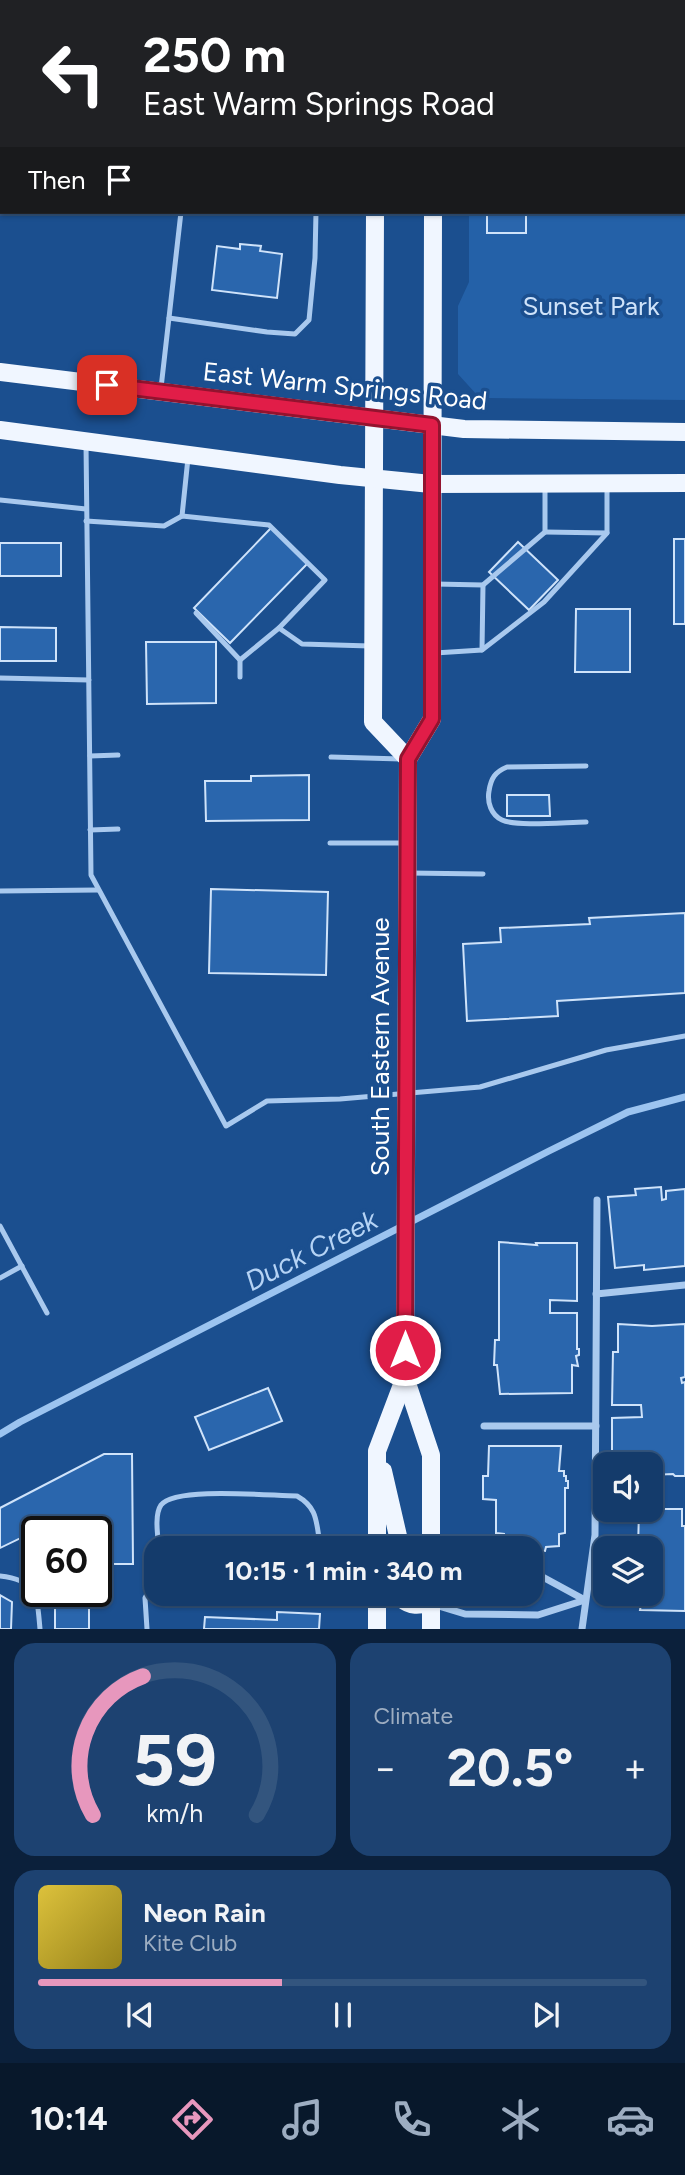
<!DOCTYPE html>
<meta charset="utf-8">
<style>
body{margin:0;font-family:Figtree,sans-serif;background:#1d4271;color:#f1f3f6;height:100vh;display:flex;flex-direction:column;font-size:26px;white-space:nowrap}
*{box-sizing:border-box;margin:0}
p{font-size:23px;color:#9dadc1}
.icon{flex:none;width:38px;height:38px;fill:none;stroke:currentColor;stroke-width:2;stroke-linecap:round;stroke-linejoin:round}
.map{position:relative;height:1629px;overflow:hidden}
.drawer{display:flex;flex-direction:column;gap:14px;padding:14px;background:#0b203b;flex:1}
.drawer>*{flex:none}
.top-card{position:absolute;left:0px;top:0px;width:686px;height:214px;box-shadow:0 2px 5px #0004,0 0 0 2px #33557e;background:#202124;color:#fff;overflow:hidden}
.controls{position:absolute;left:593px;top:1452px;display:grid;gap:14px}
.controls a{display:grid;place-items:center;width:70px;height:70px;border-radius:14px;background:#143b6b;box-shadow:0 2px 5px #0004,0 0 0 2px #33557e;font-size:35px}
.speed{position:absolute;left:21px;top:1516px;display:flex;gap:14px;font-size:35px;font-weight:700;text-align:center}
.speed>*{display:grid;place-content:center;width:91px;height:91px;border-radius:50%;background:#143b6b;box-shadow:0 2px 5px #0004,0 0 0 2px #33557e;line-height:1}
.speed .limit{border:4px solid #111;border-radius:10px;background:#fff;color:#111}
.pin{position:absolute;display:grid;place-items:center;width:60px;height:60px;color:#fff;margin:-30px;border-radius:14px;box-shadow:0 4px 10px #0006}
.me{position:absolute;width:77px;margin:-38px;rotate:0deg;stroke-linejoin:round;filter:drop-shadow(0 0 5px #0008)}
.turn{display:flex;align-items:center;gap:24px;height:147px;padding:0 28px;font-size:32px}
.turn .icon{width:91px;height:91px;stroke-width:2.5}
.turn b{display:block;font-size:49px;line-height:60px}
.then{display:flex;align-items:center;height:66px;padding:0 28px;background:#0003;gap:14px;font-size:26px}
.big{font-size:52px;font-weight:700;line-height:1.1}
.drawer .card{flex:1;display:flex;flex-direction:column;justify-content:center;gap:10px;min-width:0;padding:0 24px;border-radius:21px;background:#1d4271}
.drawer .dial{align-items:center;gap:0}
.dial svg{height:182px;overflow:visible;fill:none;stroke:#33557e;stroke-width:7;stroke-linecap:round;text-anchor:middle}
.dial text{fill:#f1f3f6;stroke:none}
.song{display:flex;align-items:center;gap:21px}
.cover{width:84px;height:84px;border-radius:10px;background:linear-gradient(135deg,hsl(50 70% 55%),hsl(50 70% 35%))}
.played{height:7px;border-radius:4px;background:linear-gradient(90deg,#e797bd 40%,#33557e 40%)}
.keys{display:flex;justify-content:space-around;direction:ltr}
.heat{display:flex;justify-content:space-between;align-items:center;font-size:38px;direction:ltr}
.drawer .tiles{flex:1;display:grid;gap:14px;grid-template-columns:1fr 1fr}
.card:last-child{grid-column:span 2}
.trip{position:absolute;left:144px;top:1536px;width:399px;height:70px;border-radius:21px;background:#143b6b;box-shadow:0 2px 5px #0004,0 0 0 2px #33557e;font-weight:700;line-height:70px;text-align:center}
.dock{display:flex;height:112px;justify-content:space-around;align-items:center;background:#08182b;color:#9dadc1}
.dock .icon{width:49px;height:49px}
.dock .active{color:#e797bd}
.dock b{font-size:32px;color:#f1f3f6}
.map>svg:first-child{display:block}
.green{fill:#2461a8}
.lines{fill:none;stroke-linecap:round;stroke-linejoin:round}
.stream{stroke:#9cc4f0;stroke-width:7}
.building{fill:#2a66ad;stroke:#cfe3fa;stroke-width:2}
.service{stroke:#a9c9ee;stroke-width:5}
.minor{stroke:#a9c9ee;stroke-width:7}
.primary{stroke:#f0f6ff;stroke-width:18}
.route-casing{stroke:#92132f;stroke-width:18}
.route{stroke:#e11d48;stroke-width:12}
.labels{text-anchor:middle;dominant-baseline:central;stroke-width:7;stroke-linejoin:round;paint-order:stroke}
.park-label{font-size:26px;fill:#cfe3fa;stroke:#1b4f8f}
.street-label{font-size:26px;fill:#fff;stroke:#1b4f8f}
.water-label{font-size:28px;font-style:italic;fill:#b5d3f5;stroke:#1b4f8f}
</style>
<div class="map">
<svg width="685" height="1629" viewBox="0 0 685 1629">
<rect width="100%" height="100%" fill="#1b4f8f"/>
<path class="green" d="M457 0H685V400L488 398 477 395 458 374V306L469 282V212H684V2H457Z"/>
<g class="lines">
<path class="stream" d="M0 1434 20 1422 549 1151 628 1112 685 1097"/>
</g>
<g class="building">
<rect x="159" y="0" width="73" height="2"/>
<rect x="487" y="212" width="39" height="21"/>
<path d="M240 244 261 246 260 251 282 254 277 298 212 290 217 246 240 249Z"/>
<path d="M271 528 308 563 230 643 194 608Z"/>
<rect x="674" y="539" width="11" height="85"/>
<path d="M518 542 558 580 529 610 489 572Z"/>
<rect x="0" y="543" width="61" height="33"/>
<path d="M576 609H630V672H575Z"/>
<path d="M0 627 56 628V661H0Z"/>
<path d="M146 642H216V703L147 704Z"/>
<path d="M309 775V820L206 821 205 781H251V776Z"/>
<path d="M507 795H549L550 816H507Z"/>
<path d="M211 889 328 892 326 975 209 973Z"/>
<path d="M685 913V993L557 1001 558 1016 467 1021 463 944 501 942 500 928 590 924 589 918Z"/>
<path d="M661 1187 662 1200 666 1199V1191L685 1189V1266L644 1270V1265L615 1268 608 1197 636 1195 635 1189Z"/>
<path d="M499 1242 537 1245 536 1243H577V1301L550 1300V1313H577V1349H579V1355L576 1356 578 1366 572 1365V1393L500 1394 497 1365H494L495 1340H499Z"/>
<path d="M618 1324 652 1326 685 1324V1377L681 1378 682 1383 685 1382V1476H675L673 1474 651 1475V1465H612V1418L642 1417 641 1405H612L613 1352H618Z"/>
<path d="M268 1388 282 1421 209 1450 195 1417Z"/>
<path d="M489 1446H561L559 1471H564V1476H566V1481H568V1488H565V1533L559 1534V1546L546 1547 545 1551 504 1549V1534L496 1533V1500L483 1499V1476H488Z"/>
<path d="M104 1454H132L133 1564H96V1531H56V1521L0 1548V1508Z"/>
<path d="M651 1509H682V1526H685V1611L640 1610 643 1594H651V1549H638L639 1510Z"/>
<rect x="55" y="1591" width="34" height="38"/>
<path d="M0 1595 12 1602 11 1629H0Z"/>
<path d="M277 1612 320 1614 319 1629H204L205 1617 277 1620Z"/>
</g>
<g class="lines">
<g class="service">
<path d="M125 2V0"/>
<path d="M294 2 295 0"/>
<path d="M169 318 267 332 295 334 309 320 315 258 316 212"/>
<path d="M161 388 181 212"/>
<path d="M86 444 91 875 226 1126 267 1101 340 1099 480 1087 606 1050 685 1036"/>
<path d="M0 500 86 509"/>
<path d="M182 516 188 458"/>
<path d="M86 521 164 526 182 516 269 525 325 580 279 628 302 644 370 646"/>
<path d="M545 532 607 533"/>
<path d="M435 584 483 585 545 532V486"/>
<path d="M196 613 240 660V677"/>
<path d="M482 650 483 585"/>
<path d="M435 653 482 650 544 602 607 533V485"/>
<path d="M240 660 279 628"/>
<path d="M0 678 89 680"/>
<path d="M90 756 118 755"/>
<path d="M331 757 401 759"/>
<path d="M586 822C567 822 517 827 502 820 491 815 487 802 489 791 491 778 495 772 507 767L586 766"/>
<path d="M90 830 118 829"/>
<path d="M330 843H404"/>
<path d="M409 873 483 874"/>
<path d="M0 891 98 890"/>
<path d="M0 1226 47 1313"/>
<path d="M0 1278 22 1266"/>
<path d="M159 1549C158 1537 154 1515 161 1505 175 1486 272 1496 297 1496 318 1508 316 1522 320 1544"/>
<path d="M317 1549 320 1544 398 1547"/>
<path d="M0 1576C38 1580 37 1596 40 1629"/>
<path d="M147 1629 145 1598 156 1577"/>
</g>
<g class="minor">
<path d="M596 1294 685 1285"/>
<path d="M484 1426H596"/>
<path d="M530 1575H539L585 1600"/>
<path d="M432 1604 465 1614 538 1615 585 1600"/>
<path d="M582 1629 595 1535 597 1200"/>
</g>
<g class="primary">
<path d="M431 0V2"/>
<path d="M376 2 377 0"/>
<path d="M375 212 373 722 408 759"/>
<path d="M0 372 464 429 685 432"/>
<path d="M0 430 340 475 431 484 685 483"/>
<path d="M383 1471 401 1549"/>
<path d="M377 1549V1451L405 1377"/>
<path d="M431 1549V1455L405 1377 408 759 432 719 433 212"/>
<path d="M401 1594 402 1599C411 1607 420 1605 431 1603"/>
<path d="M431 1594V1629"/>
<path d="M377 1629V1594"/>
</g>
</g>
<g class="lines">
<defs>
<path id="route" d="M107 385 432 425V719L408 759 405 1350"/>
</defs>
<use href="#route" class="route-casing"/>
<use href="#route" class="route"/>
</g>
<g class="labels">
<g class="park-label">
<text x="591" y="306">Sunset Park</text>
</g>
<g class="street-label">
<text transform="translate(345 386) rotate(6)">East Warm Springs Road</text>
<text transform="translate(380 1047) rotate(-90)">South Eastern Avenue</text>
</g>
<g class="water-label">
<text transform="translate(311 1250) rotate(-27)">Duck Creek</text>
</g>
</g>
</svg>
<div class="controls">
<a><svg class="icon" aria-label="sound" viewBox="0 0 24 24"><path d="M4 9h4l5-4v14l-5-4H4zM17 9q2 3 0 6"/></svg></a>
<a><svg class="icon" aria-label="layers" viewBox="0 0 24 24"><path d="M12 4l9 5-9 5-9-5zM3 14l9 5 9-5"/></svg></a>
</div>
<div class="speed"><div class="limit">60</div></div>
<div class="pin" style="left:107px;top:385px;background:#d93025"><svg class="icon" aria-label="arrive" viewBox="0 0 24 24"><path d="M6 21V4h12l-3 4 3 4H6"/></svg></div>
<svg class="me" style="left:405px;top:1350px" viewBox="-20 -20 40 40"><circle r="17" fill="#e11d48" stroke="#fff" stroke-width="3"/><path d="M0-11L8 9 0 5-8 9z" fill="#fff"/></svg>
<div class="trip">10:15 · 1 min · 340 m</div>
<div class="top-card">
<div class="turn"><svg class="icon" aria-label="left" viewBox="0 0 24 24"><path d="M17 20v-9H6M10 6l-5 5 5 5"/></svg><div><b>250 m</b>East Warm Springs Road</div></div>
<div class="then">Then<svg class="icon" aria-label="arrive" viewBox="0 0 24 24"><path d="M6 21V4h12l-3 4 3 4H6"/></svg></div>
</div>
</div>
<section class="drawer">
<div class="tiles">
<div class="card dial"><svg viewBox="0 0 100 80">
<path d="M14 69A42 42 0 1 1 86 69"/>
<path d="M14 69A42 42 0 0 1 36 8" stroke="#e797bd"/>
<text x="50" y="56" font-size="32" font-weight="700">59</text>
<text x="50" y="72" font-size="11">km/h</text>
</svg></div>
<div class="card"><p>Climate</p>
<div class="heat"><a>−</a><b class="big">20.5°</b><a>+</a></div>
</div>
<div class="card">
<div class="song"><i class="cover"></i><div><b>Neon Rain</b><p>Kite Club</p></div></div>
<div class="played"></div>
<div class="keys"><svg class="icon" aria-label="previous" viewBox="0 0 24 24"><path d="M18 5L8 12l10 7zM5 5v14"/></svg><svg class="icon" aria-label="pause" viewBox="0 0 24 24"><path d="M8 5v14M16 5v14"/></svg><svg class="icon" aria-label="next" viewBox="0 0 24 24"><path d="M6 5l10 7-10 7zM19 5v14"/></svg></div>
</div>
</div>
</section>
<nav class="dock">
<b>10:14</b>
<svg class="icon active" aria-label="directions" viewBox="0 0 24 24"><path d="M12 3l9 9-9 9-9-9zM9 14v-3h6M13 9l2 2-2 2"/></svg>
<svg class="icon" aria-label="music" viewBox="0 0 24 24"><path d="M9 18V5l10-2v13"/><circle cx="6" cy="18" r="3"/><circle cx="16" cy="16" r="3"/></svg>
<svg class="icon" aria-label="phone" viewBox="0 0 24 24"><path d="M5 4h4l2 5-3 2q2 4 5 5l2-3 5 2v4C11 20 4 13 5 4z"/></svg>
<svg class="icon" aria-label="climate" viewBox="0 0 24 24"><path d="M12 3v18M4 7l16 10M4 17L20 7"/></svg>
<svg class="icon" aria-label="car" viewBox="0 0 24 24"><path d="M5 17H2v-5l4-1 3-4h7l3 4 3 1v5h-3M9 17h6M6 11h13"/><circle cx="7" cy="17" r="2"/><circle cx="17" cy="17" r="2"/></svg>
</nav>
